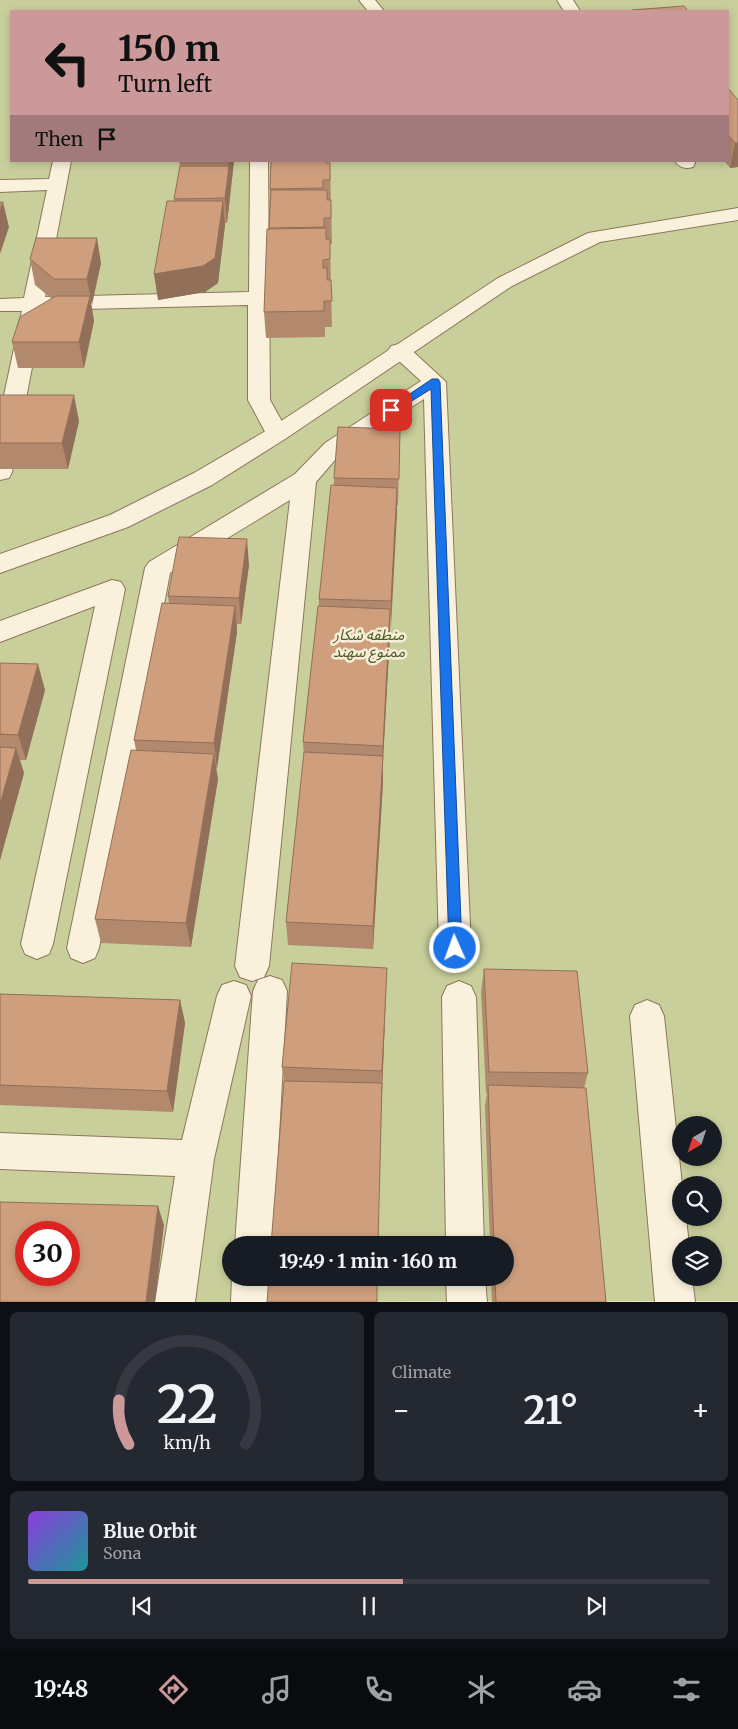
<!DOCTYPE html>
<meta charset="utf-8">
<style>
body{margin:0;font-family:Merriweather,"Noto Sans Arabic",serif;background:#242831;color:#f1f3f6;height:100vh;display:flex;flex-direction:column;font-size:19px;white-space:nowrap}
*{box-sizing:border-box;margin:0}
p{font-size:16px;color:#9ea1a6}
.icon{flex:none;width:28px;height:28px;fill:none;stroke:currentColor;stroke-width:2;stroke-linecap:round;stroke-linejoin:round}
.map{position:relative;height:1302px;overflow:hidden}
.side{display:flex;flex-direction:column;gap:10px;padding:10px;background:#0d0f14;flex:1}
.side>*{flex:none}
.guide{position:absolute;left:10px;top:10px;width:719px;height:152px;border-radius:0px;box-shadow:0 2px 8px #0003;background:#cc999b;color:#111;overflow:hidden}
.needle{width:32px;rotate:219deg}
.controls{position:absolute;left:672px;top:1116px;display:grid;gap:10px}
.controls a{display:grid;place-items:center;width:50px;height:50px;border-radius:50%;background:#171b24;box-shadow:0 2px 8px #0003;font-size:25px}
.speed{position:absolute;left:15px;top:1221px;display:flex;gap:10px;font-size:25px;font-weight:700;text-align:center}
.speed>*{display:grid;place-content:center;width:65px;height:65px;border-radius:50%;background:#171b24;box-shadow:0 2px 8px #0003;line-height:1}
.speed .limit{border:8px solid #d22;background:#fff;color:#111}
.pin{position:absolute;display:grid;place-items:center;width:42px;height:42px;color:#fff;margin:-21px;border-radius:10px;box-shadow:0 2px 8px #0006}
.me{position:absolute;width:55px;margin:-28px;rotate:358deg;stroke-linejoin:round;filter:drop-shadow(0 0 4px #0008)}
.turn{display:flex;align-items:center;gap:18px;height:105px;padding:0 25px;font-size:22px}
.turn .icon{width:65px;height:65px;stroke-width:2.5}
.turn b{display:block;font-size:35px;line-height:42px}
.then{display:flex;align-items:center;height:48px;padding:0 25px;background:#0003;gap:10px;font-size:19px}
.big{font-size:38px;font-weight:700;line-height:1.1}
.side .card{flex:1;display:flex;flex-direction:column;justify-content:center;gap:8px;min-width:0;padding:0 18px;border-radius:8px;background:#242831}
.side .dial{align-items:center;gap:0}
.dial svg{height:130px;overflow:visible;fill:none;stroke:#363941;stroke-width:7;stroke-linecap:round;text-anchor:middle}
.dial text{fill:#f1f3f6;stroke:none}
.song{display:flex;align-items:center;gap:15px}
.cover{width:60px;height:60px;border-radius:8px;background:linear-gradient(135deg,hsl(270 70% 55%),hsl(180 70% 35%))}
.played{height:5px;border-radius:2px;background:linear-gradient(90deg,#cc999b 55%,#363941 55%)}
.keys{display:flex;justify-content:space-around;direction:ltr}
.heat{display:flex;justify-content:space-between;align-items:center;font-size:28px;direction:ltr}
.side .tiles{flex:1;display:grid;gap:10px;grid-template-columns:1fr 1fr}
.card:last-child{grid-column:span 2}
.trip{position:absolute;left:222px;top:1236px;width:292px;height:50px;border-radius:25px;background:#171b24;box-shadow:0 2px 8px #0003;font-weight:700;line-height:50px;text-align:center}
.tab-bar{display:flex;height:80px;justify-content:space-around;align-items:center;background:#090b0e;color:#9ea1a6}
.tab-bar .icon{width:35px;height:35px}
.tab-bar .current{color:#cc999b}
.tab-bar b{font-size:22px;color:#f1f3f6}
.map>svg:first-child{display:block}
.green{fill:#c9cf9b;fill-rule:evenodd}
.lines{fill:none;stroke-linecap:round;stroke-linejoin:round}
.minor-casing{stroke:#8d765c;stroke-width:2}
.tertiary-casing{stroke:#8d765c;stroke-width:2}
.minor{fill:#faf1dc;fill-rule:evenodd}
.tertiary{fill:#faf1dc;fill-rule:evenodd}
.wall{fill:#b2896c}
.shaded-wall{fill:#916f58}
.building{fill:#cf9f7d;stroke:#916f58;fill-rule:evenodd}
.route{fill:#1a73e8;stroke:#114b97}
.labels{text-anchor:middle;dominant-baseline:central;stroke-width:5;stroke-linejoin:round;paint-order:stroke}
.park-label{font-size:15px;font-style:italic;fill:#4d5a26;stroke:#f7eed8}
</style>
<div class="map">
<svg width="738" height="1302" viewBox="0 0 738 1302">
<rect width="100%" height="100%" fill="#f0e4c8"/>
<path class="green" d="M0 0H738V1301L0 1302ZM11 11H728V161H11ZM681 1125H714V1158H681ZM681 1185H714V1218H681ZM26 1232H69V1275H26ZM231 1245H506V1278H231ZM681 1245H714V1278H681Z"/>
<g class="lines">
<defs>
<g id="minor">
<path d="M359 0H375L384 11H368Z"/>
<path d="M557 0H573L580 11H564Z"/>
<path d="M53 161H71L45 297 249 292 250 161H268L270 400 289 434 285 439 277 441 269 439 248 400V305L43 310 12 472 9 478 0 480V414L22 311H0V299L24 298 47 190 0 192V180L49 179Z"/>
<path d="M675 161H694L695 163 693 167C685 169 680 168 675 161Z"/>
<path d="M399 344 407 346 446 382 471 948 467 958 455 963 443 958 439 948 424 399 341 453 316 482 269 966 264 977 252 981 240 977 235 966 290 500 170 573 99 948 95 958 83 963 71 958 67 948 145 568 149 562 295 474 325 443 421 381 388 351 391 346Z"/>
<path d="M112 580 121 582 125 589 53 944 49 954 37 959 25 954 21 944 95 606 0 642V621Z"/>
<path d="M270 976 282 980 287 991 273 1245H235L253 991 258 980Z"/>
<path d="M234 981 246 985 251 996 214 1159 195 1302H155L175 1176 0 1169V1133L182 1140 217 996 222 985Z"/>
<path d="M459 981 471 986 476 997 484 1245H446L442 997 447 986Z"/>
<path d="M647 1000 659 1005 664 1016 682 1185 681 1218H686L689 1245H681V1278H692L695 1302H655L630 1016 635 1005Z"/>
<path d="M232 1278H271V1302H231Z"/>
<path d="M446 1278H485L487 1302H447Z"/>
</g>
<path id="tertiary" d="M738 208V220L600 242 512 286 285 439 212 485 128 527 0 573V554L110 515 194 473 269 429 498 278 588 233Z"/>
</defs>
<use href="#minor" class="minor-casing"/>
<use href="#tertiary" class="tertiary-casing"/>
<use href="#minor" class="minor"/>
<use href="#tertiary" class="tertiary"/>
</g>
<g class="wall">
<path d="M728 88 738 167 730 168 724 161H728Z"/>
<path d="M180 161H234L227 223H225L218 283 205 292 158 300 175 201 174 199 180 166Z"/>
<path d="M326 163H330L332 244H330L332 327H325V337L266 338 264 312 270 199V189Z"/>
<path d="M30 259 101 263 91 305 94 321 84 368H18L12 342 52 299 35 285Z"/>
<path d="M0 395 79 421 68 469H0Z"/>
<path d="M400 429 398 505H397L383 760V782L373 949 288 945 286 922 304 758 303 742 319 606V599L334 485V478Z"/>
<path d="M249 565 241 624H237V632L217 768H216L218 779 191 947 101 943 95 919 136 750 134 740 169 604 168 596Z"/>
<path d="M0 663 45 690 26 760H20L24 773 0 860Z"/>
<path d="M387 968 382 1093 284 1081 282 1067Z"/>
<path d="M484 969 588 1073 584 1088 606 1302H492L491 1278H506V1245H490L485 1106 487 1093H486L481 992Z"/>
<path d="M0 994 180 1000 185 1023 173 1112 0 1105Z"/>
</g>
<g class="shaded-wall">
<path d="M735 143H738V167L730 168Z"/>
<path d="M229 161H234L227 223 225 198Z"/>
<path d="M223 201 225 226 218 283 205 292 158 300 154 274Z"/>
<path d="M3 202 9 227 0 254V212Z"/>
<path d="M97 238 101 263 92 305 87 279Z"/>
<path d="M90 296 94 321 84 368 79 342Z"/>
<path d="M74 395 79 421 68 469 62 443Z"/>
<path d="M397 488V514L391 627V601Z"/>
<path d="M247 539 249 565 241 624 239 598Z"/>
<path d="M235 606 237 632 217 768 214 743Z"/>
<path d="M390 609V635L383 760V782L373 949V926Z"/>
<path d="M38 664 45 690 26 760 18 735Z"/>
<path d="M16 748 24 773 0 860V804Z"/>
<path d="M214 754 218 779 191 947 186 923Z"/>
<path d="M387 968 386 991 382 1093V1071Z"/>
<path d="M180 1000 185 1023 173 1112 167 1091Z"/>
<path d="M158 1206 164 1225 155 1302H146Z"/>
</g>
<g class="building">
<path d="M684 6 688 11H633L632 10Z"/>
<path d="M728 88 738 100V143H735L728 135Z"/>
<rect x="180" y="161" width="49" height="2"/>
<path d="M271 161H326V163H330V180H323V188L270 189Z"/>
<path d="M180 166H229L225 198 174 199Z"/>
<path d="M271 190H327V200H331V218H324V227L269 228Z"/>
<path d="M167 201H223L215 258 203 266 154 274Z"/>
<path d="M0 202H3L0 212Z"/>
<path d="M326 228V239L330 240V259L323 260V268H327V280H331L332 301H324V311L264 312 267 229Z"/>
<path d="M36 238H97L87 279H54L30 259Z"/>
<path d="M56 296H90L79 342H12L20 317Z"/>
<path d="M0 395H74L62 443H0Z"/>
<path d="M338 427 400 429 399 479 334 478Z"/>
<path d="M331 485 397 488 391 601 319 599Z"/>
<path d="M179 537 247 539 239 598 168 596Z"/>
<path d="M162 603 235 606 214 743 134 740Z"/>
<path d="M318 606 390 609 383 746 303 742Z"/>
<path d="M0 663 38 664 18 735 0 734Z"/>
<path d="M0 747 16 748 0 804Z"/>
<path d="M131 750 214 754 186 923 95 919Z"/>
<path d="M304 752 383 756 373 926 286 922Z"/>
<path d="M292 963 387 968 382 1071 282 1067Z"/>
<path d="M484 969 577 971 588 1073 489 1072Z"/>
<path d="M0 994 180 1000 167 1091 0 1085Z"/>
<path d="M284 1081 382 1083 378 1245H271Z"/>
<path d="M488 1085 586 1088 606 1302H496L495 1278H506V1245H494Z"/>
<path d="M0 1202 158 1206 146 1302H0ZM26 1232H69V1275H26Z"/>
<path d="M269 1278H377V1302H267Z"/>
</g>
<path class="route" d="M432 379H438L440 382 462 948 460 952 455 954 451 952 449 948 431 389 394 412H388L386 410Z"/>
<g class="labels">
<g class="park-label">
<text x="369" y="634">منطقه شکار<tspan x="369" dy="17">ممنوع سهند</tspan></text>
</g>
</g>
</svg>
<div class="controls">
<a><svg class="needle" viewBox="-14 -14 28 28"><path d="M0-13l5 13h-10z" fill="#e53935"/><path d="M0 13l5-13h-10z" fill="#9ea1a6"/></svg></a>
<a><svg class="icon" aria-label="search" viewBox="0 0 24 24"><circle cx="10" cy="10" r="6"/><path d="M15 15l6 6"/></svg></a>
<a><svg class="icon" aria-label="layers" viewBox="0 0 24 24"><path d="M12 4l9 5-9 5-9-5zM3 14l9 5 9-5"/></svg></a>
</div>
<div class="speed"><div class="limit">30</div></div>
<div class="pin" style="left:391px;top:410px;background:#d93025"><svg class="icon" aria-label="arrive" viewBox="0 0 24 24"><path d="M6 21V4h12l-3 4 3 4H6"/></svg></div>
<svg class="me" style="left:455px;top:948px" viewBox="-20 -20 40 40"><circle r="17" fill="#1a73e8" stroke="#fff" stroke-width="3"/><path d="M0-11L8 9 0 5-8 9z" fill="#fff"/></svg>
<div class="trip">19:49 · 1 min · 160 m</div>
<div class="guide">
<div class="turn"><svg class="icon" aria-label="left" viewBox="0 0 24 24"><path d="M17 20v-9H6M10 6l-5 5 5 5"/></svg><div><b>150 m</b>Turn left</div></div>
<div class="then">Then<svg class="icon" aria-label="arrive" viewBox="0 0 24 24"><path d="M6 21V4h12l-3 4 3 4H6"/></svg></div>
</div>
</div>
<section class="side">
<div class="tiles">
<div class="card dial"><svg viewBox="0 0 100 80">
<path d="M14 69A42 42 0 1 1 86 69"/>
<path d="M14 69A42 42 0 0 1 8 42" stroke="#cc999b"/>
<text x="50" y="56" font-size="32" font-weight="700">22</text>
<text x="50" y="72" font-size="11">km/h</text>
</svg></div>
<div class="card"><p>Climate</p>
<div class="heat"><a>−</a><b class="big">21°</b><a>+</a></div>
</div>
<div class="card">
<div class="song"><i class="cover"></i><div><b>Blue Orbit</b><p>Sona</p></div></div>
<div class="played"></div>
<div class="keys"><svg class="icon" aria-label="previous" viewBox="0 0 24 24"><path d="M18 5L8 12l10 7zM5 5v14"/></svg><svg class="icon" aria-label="pause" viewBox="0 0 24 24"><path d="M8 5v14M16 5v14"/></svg><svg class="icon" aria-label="next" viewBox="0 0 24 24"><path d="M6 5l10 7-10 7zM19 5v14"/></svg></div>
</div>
</div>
</section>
<nav class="tab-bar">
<b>19:48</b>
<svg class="icon current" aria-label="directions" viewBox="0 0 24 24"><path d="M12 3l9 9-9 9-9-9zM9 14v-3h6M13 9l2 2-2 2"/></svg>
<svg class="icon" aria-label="music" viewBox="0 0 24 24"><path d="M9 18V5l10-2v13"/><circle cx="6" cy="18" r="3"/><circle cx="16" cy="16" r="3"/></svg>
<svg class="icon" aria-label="phone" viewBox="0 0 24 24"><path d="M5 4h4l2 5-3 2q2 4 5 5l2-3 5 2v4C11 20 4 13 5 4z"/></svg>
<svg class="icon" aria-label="climate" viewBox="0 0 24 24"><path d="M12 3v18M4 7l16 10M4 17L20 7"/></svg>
<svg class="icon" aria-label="car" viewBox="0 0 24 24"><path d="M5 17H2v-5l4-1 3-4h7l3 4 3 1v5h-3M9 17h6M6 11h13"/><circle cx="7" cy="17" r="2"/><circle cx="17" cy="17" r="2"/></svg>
<svg class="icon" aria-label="filters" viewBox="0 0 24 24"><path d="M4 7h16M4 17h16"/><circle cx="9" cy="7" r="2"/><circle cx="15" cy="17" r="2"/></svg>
</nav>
